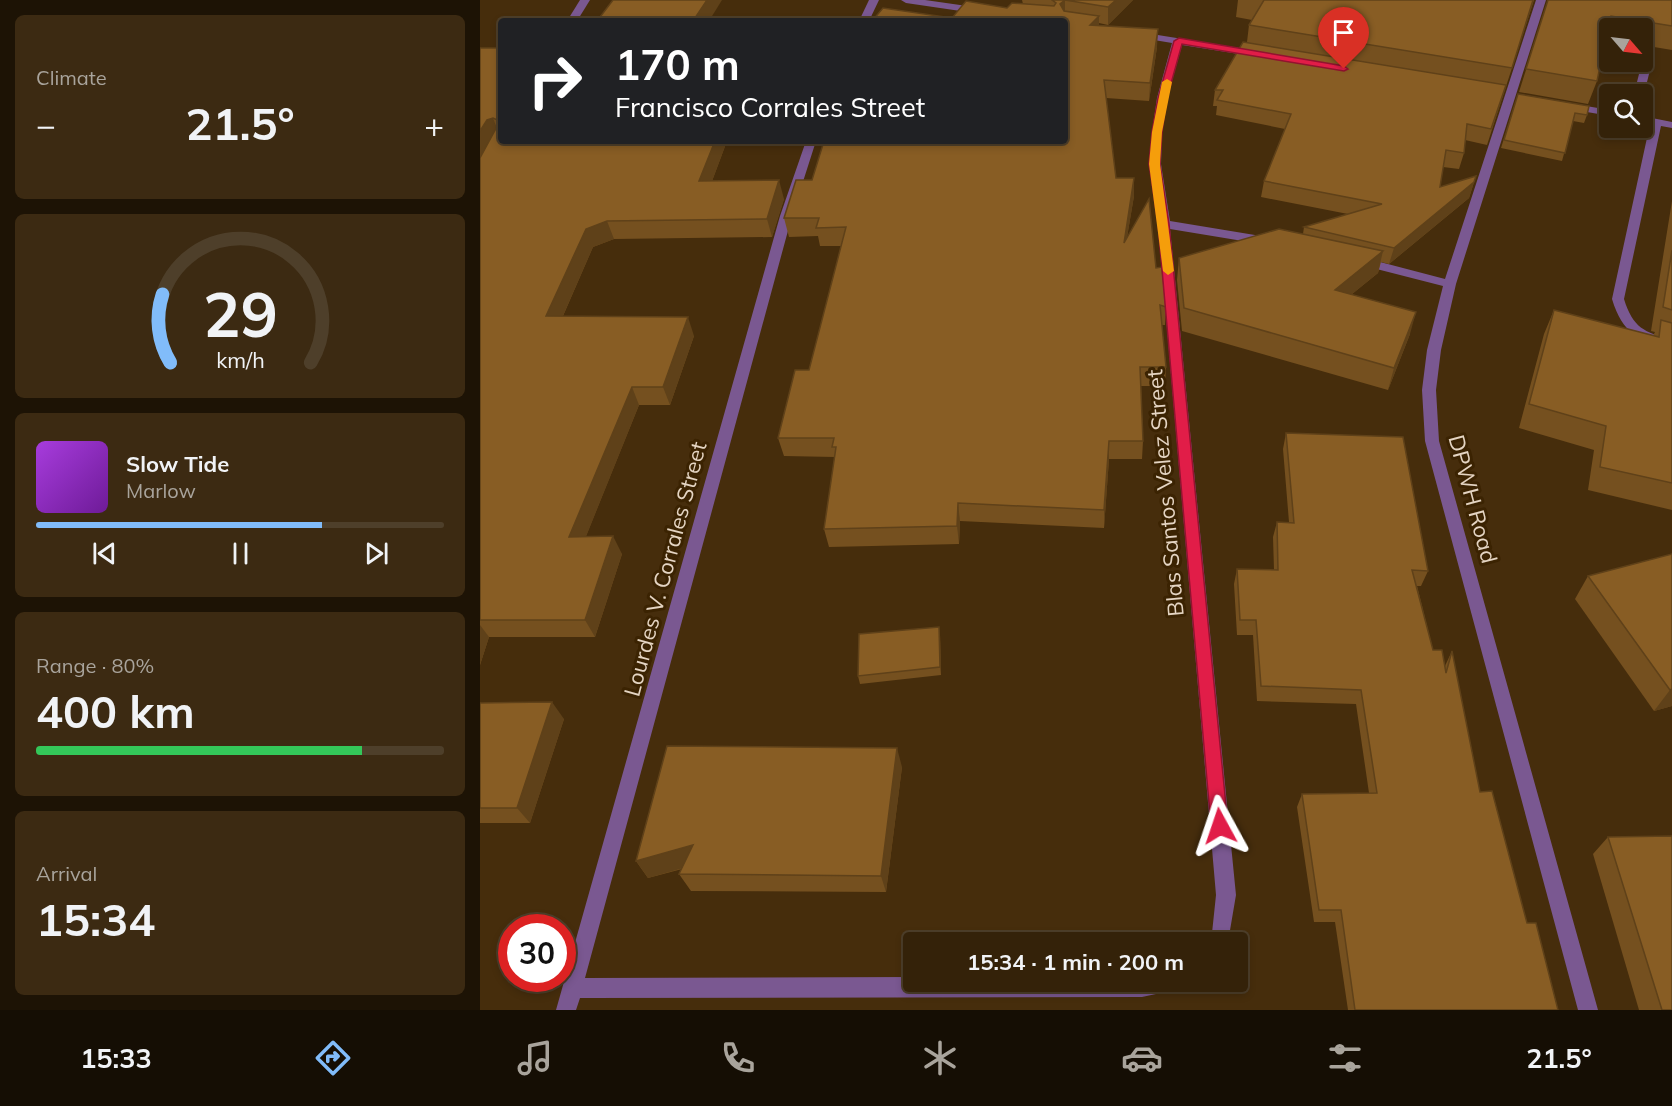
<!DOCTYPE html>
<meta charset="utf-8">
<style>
body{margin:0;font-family:Mulish,sans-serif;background:#3c2a12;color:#f1f3f6;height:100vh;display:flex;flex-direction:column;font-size:22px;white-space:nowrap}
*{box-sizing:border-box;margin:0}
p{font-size:20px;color:#a9a49c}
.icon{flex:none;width:33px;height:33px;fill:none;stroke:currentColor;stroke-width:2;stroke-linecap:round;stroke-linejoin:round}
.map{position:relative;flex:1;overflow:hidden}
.sheet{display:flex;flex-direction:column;gap:15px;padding:15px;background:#1d1305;width:480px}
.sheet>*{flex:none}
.hud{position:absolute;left:18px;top:18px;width:570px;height:126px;border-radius:6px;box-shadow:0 3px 9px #0003,0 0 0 2px #4e3f2a;background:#202124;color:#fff;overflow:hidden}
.needle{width:39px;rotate:118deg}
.fabs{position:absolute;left:1119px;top:18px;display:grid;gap:12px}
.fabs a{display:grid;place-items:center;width:54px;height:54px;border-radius:6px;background:#342209;box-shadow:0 3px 9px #0003,0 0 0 2px #4e3f2a;font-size:30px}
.speed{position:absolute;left:18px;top:914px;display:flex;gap:12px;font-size:30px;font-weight:700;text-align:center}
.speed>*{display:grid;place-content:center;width:78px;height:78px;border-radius:50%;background:#342209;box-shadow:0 3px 9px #0003,0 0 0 2px #4e3f2a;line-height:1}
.speed .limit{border:9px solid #d22;background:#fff;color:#111}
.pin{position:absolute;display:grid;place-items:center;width:51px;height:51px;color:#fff;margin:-62px -26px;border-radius:50% 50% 50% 0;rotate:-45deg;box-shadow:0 0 6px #0007}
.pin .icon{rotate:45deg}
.me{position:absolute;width:66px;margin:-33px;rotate:355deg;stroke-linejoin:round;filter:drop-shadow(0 0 4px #0008)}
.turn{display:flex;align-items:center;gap:21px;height:126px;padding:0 18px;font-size:27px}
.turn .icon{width:78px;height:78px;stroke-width:2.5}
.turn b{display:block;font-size:42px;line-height:51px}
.big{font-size:45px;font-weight:700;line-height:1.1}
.sheet .widget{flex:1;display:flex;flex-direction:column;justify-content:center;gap:9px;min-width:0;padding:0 21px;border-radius:9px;background:#3c2a12}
.sheet .dial{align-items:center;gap:0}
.dial svg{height:156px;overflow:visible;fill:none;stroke:#4e3f2a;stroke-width:7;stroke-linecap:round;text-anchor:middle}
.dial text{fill:#f1f3f6;stroke:none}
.song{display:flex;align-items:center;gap:18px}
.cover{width:72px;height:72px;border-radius:9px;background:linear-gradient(135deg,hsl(280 70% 55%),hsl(280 70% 35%))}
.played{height:6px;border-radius:3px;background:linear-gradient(90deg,#81bcfa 70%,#4e3f2a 70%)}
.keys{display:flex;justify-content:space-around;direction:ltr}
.heat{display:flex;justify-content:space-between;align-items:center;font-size:33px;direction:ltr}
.charge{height:9px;border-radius:4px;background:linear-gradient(90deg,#34c759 80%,#4e3f2a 0)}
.trip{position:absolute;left:423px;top:932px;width:345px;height:60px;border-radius:6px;background:#342209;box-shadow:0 3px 9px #0003,0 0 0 2px #4e3f2a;font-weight:700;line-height:60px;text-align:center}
.dock{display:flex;height:96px;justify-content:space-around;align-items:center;background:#150e04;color:#a9a49c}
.dock .icon{width:42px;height:42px}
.dock .on{color:#81bcfa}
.dock b{font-size:27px;color:#f1f3f6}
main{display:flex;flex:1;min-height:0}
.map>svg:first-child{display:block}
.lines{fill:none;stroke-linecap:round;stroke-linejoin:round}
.minor{fill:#7a5891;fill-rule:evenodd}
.wall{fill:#75501f}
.shaded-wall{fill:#5f4119}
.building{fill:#885d24;stroke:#5f4119;stroke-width:1.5}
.route{fill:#e11d48;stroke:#92132f;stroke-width:1.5}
.slow{fill:#f59e0b}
.labels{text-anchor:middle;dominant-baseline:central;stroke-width:6;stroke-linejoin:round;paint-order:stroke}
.street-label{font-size:22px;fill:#e5d5c3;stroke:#3b2302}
</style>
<main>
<section class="sheet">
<div class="widget"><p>Climate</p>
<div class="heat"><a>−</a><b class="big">21.5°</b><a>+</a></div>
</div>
<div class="widget dial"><svg viewBox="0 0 100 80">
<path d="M14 69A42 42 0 1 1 86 69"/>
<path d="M14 69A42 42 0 0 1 10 34" stroke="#81bcfa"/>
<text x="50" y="56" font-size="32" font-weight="700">29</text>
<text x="50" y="72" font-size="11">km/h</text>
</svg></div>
<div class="widget">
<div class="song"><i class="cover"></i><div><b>Slow Tide</b><p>Marlow</p></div></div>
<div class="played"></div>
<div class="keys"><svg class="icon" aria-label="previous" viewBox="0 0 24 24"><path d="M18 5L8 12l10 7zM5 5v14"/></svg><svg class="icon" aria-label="pause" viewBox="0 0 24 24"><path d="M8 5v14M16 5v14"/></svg><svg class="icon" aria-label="next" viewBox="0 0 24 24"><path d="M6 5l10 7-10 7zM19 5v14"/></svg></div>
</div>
<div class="widget"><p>Range · 80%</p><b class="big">400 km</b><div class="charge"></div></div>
<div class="widget"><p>Arrival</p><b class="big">15:34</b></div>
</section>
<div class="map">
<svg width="1192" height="1010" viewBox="0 0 1192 1010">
<rect width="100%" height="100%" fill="#462d0c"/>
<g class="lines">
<g class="minor">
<path d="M100 0H110L97 21H87Z"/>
<path d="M389 0H399L389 21H379Z"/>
<path d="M421 0H445L501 8 506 11 501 14 426 3Z"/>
<path d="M1056 0H1066L976 284 961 350 956 390 959 441 1118 1010H1098L945 441 942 390 947 350 963 286 877 264 875 261 881 257 965 279Z"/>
<path d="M659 32 778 51 783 54 778 57 702 45 687 98 682 132 681 164 690 221 787 237 793 241 787 245 690 229 756 895 748 942H727L732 933 736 895 678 224 669 164 672 132 677 98 692 43 656 37 654 35Z"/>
<path d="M1169 51 1174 54 1164 94 1162 96 1154 94 1164 54Z"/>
<path d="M1088 103 1130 110V116L1084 108 1083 106Z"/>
<path d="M1162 116 1192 122V128L1181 126 1144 299C1153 328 1164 332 1192 340V348C1158 339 1143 335 1132 299L1170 124 1162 122Z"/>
<path d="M326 141H336L312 216 105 978 434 977V981H707L704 988 662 997 100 998 96 1010H76L300 216Z"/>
</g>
</g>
<g class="wall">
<path d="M542 0H653L628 25 619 23V25L677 47 669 101 626 98 636 178 654 196 647 237 676 268 686 307 685 325H682L686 367 685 386H661L663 441 662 459H629L624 528 480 521 479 544 349 547 344 529 355 457 304 456 298 438 329 370 362 246H340L338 236 309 237 304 218 332 180 585 141 472 18 527 8 543 4Z"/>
<path d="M758 0H1054L1007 145 985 140 984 153 979 169 963 167 960 187 996 176 989 198 909 264 901 262 898 273 872 294 930 334 908 390 702 331 697 280 699 258 823 234 824 227 868 214 781 197 784 181 805 129 736 115 737 106H733L735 90 767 42 769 25 772 20 756 17Z"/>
<path d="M1068 0H1192V50L1162 45V28H1130V40L1126 39 1117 81 1108 104 1039 92Z"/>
<path d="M0 48H21V141H247L232 181 304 199 292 237 134 239 113 247 83 316 214 336 190 405H159L106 536 142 554 115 637H9L0 665Z"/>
<path d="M1038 94 1107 115 1104 123 1093 121 1082 161 1021 148Z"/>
<path d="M1192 201V510L1108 490 1114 450 1039 428 1064 334 1074 310 1173 336 1175 332 1171 331Z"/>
<path d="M806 433 948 571 941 586H937L953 650 965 666 972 651 1000 792 1078 1010H868L855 922H834L817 807 822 794 889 793 876 704 777 701 773 635H757L754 584 757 569 794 570 793 537 797 522H809L803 449Z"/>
<path d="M1192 554V706L1174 711 1095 599 1108 576Z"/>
<path d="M460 634 461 675 380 684 378 676Z"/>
<path d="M0 703 84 719 50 823H0Z"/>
<path d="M422 767 406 892 211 891 199 874 202 869 168 878 156 861Z"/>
<path d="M1128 837 1192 1010H1159L1113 854Z"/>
</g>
<g class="shaded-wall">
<path d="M227 0H242L229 21H213Z"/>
<path d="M585 0V18L580 4Z"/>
<path d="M636 0H653L628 25V7Z"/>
<path d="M619 16V34L610 25Z"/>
<path d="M678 29 677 47 669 101 670 83Z"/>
<path d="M13 118 20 136 0 163V131L7 120Z"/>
<path d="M235 141H247L225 200 219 181Z"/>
<path d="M654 178V196L643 261 644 243Z"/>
<path d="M299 180 304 199 292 237 287 219Z"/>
<path d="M994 182 989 198 909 264 914 248Z"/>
<path d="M127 221 134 239 113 247 75 334 66 316 106 229Z"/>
<path d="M903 251 898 273 850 312 855 290Z"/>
<path d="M936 312 930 334 908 390 914 368Z"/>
<path d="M208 317 214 336 190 405 183 387Z"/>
<path d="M152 387 159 405 99 554 89 537Z"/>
<path d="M629 441V459L624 528V510Z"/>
<path d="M478 503 480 521 479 544 477 526Z"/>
<path d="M133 536 142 554 115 637 105 620Z"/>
<path d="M0 625 9 637 0 665Z"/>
<path d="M459 627 460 634 461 675 460 667Z"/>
<path d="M1192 689V706L1174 711 1190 690Z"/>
<path d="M72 702 84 719 50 823 37 808Z"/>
<path d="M417 748 422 767 406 892 401 876Z"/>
<path d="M213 845 224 862 168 878 156 861Z"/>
</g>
<g class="building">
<path d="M133 0H227L213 21H117Z"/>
<path d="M572 0H636L628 7 585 0 580 4 584 11 619 16 610 25 678 29 670 83 624 80 636 178H654L644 243 669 199 676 268 682 267 686 307 680 305 686 367H660L663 441H629L624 510 478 503 477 526 344 529 356 447H352L354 438H298L315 370H329L366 227 336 228 339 218H304L316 180H332L344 141H585V21H392L403 8 472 18 486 1 527 8 532 3 574 6 576 3Z"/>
<path d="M784 0H1053L1032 68 769 25Z"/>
<path d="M1068 0H1192V26L1131 16 1117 81 1046 69Z"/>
<path d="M763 42 1026 85 1011 129 987 124 984 153 966 150 960 187 996 176 994 182 914 248 824 227 902 204 784 181 811 114 737 100 743 90H735Z"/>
<path d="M0 48H21V141H235L219 181 299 180 287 219 127 221 106 229 66 316 208 317 183 387H152L89 537 133 536 105 620H0V158L20 121 13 118 7 120 0 131Z"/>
<path d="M1038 94 1109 106 1107 115 1095 113 1085 153 1024 140Z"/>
<path d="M799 229 903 251 855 290 936 312 914 368 704 308 699 258Z"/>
<path d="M1192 250V310L1183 307Z"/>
<path d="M1074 310 1179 337 1181 320 1192 323V483L1120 467 1126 426 1049 404Z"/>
<path d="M806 433 923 437 948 571 932 570 953 650H962L966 673 972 651 1000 792 1012 791 1047 923H1056L1078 1010H875L861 910H839L822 794 897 793 881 690 781 686 776 620H760L757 569 798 570 797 522 814 523Z"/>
<path d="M1192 554V689L1190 690 1108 576Z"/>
<path d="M459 627 460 667 378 676 379 634Z"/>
<path d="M72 702 37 808H0V703Z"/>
<path d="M187 746 417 748 401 876 199 874 213 845 156 861Z"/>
<path d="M1192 836V1010H1182L1128 837Z"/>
</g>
<path class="route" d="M699 38 864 66 868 69 864 71 702 44 687 98 682 132 680 164 689 224 748 826 745 831 740 834 734 831 731 826 678 224 669 164 672 132 678 98 694 41Z"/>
<path class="slow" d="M687 79 692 82 682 132 680 164 694 271 688 275 683 271 669 164 672 132 682 82Z"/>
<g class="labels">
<g class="street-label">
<text transform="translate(685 493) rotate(-95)">Blas Santos Velez Street</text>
<text transform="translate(993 499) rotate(75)">DPWH Road</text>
<text transform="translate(185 569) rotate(-75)">Lourdes V. Corrales Street</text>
</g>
</g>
</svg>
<div class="fabs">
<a><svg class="needle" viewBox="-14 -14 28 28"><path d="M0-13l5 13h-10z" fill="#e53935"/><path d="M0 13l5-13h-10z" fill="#a9a49c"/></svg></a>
<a><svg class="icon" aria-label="search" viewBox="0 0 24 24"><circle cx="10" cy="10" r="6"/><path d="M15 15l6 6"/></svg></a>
</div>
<div class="speed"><div class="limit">30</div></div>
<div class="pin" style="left:864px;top:69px;background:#d93025"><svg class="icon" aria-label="arrive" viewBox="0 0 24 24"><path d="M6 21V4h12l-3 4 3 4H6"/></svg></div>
<svg class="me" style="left:740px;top:826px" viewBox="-20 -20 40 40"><path d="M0-17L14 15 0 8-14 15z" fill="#e11d48" stroke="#fff" stroke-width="4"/></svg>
<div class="trip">15:34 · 1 min · 200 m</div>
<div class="hud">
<div class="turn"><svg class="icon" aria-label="right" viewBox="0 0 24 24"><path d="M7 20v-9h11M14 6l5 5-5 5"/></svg><div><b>170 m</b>Francisco Corrales Street</div></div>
</div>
</div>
</main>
<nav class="dock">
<b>15:33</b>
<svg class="icon on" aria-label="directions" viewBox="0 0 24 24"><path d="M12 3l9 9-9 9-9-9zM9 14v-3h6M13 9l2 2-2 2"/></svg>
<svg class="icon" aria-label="music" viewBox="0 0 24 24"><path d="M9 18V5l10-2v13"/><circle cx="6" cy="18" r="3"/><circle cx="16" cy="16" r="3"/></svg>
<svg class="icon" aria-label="phone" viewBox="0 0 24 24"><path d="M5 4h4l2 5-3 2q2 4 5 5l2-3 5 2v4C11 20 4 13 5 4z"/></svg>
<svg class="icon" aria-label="climate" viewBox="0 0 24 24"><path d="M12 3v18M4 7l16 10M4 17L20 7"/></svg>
<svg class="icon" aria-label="car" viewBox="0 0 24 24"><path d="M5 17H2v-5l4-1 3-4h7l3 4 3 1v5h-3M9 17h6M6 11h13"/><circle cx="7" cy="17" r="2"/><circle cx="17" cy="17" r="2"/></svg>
<svg class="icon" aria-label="filters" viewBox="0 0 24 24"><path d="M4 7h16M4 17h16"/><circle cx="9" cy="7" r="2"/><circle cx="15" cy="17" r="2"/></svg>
<b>21.5°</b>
</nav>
